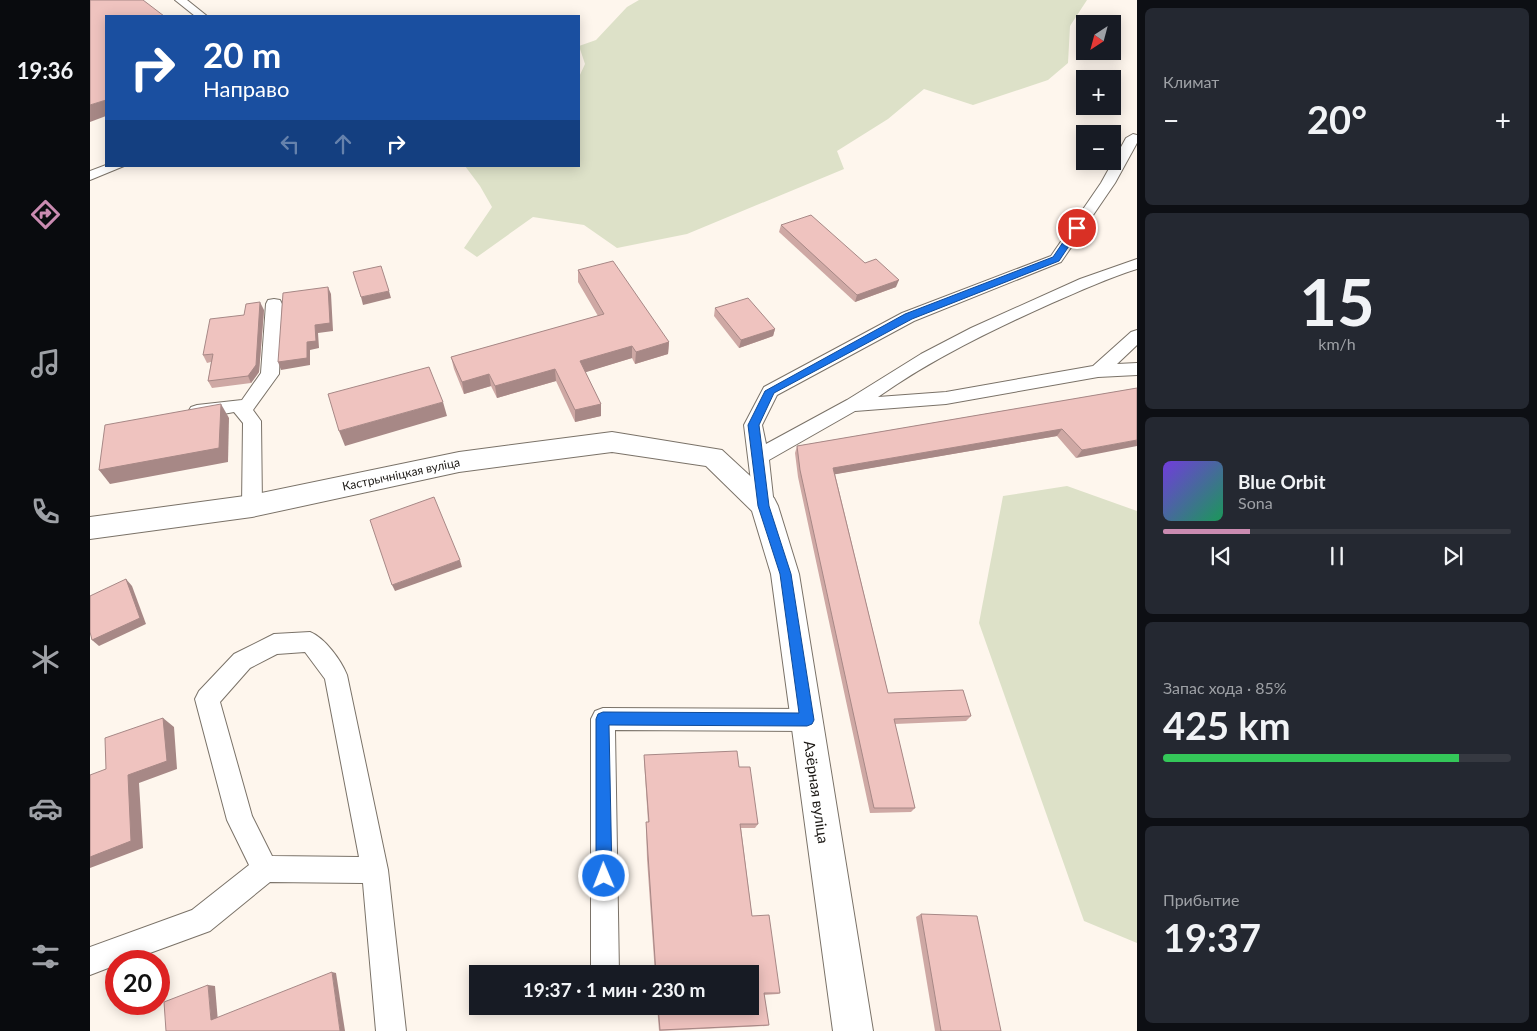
<!DOCTYPE html>
<html lang="ru">
<meta charset="utf-8">
<style>
body{margin:0;font-family:Lato,sans-serif;background:#242831;color:#f1f3f6;height:100vh;display:flex;flex-direction:column;font-size:19px;white-space:nowrap}
*{box-sizing:border-box;margin:0}
p{font-size:16px;color:#9ea1a6}
.icon{flex:none;width:28px;height:28px;fill:none;stroke:currentColor;stroke-width:2;stroke-linecap:round;stroke-linejoin:round}
.map{position:relative;flex:1;overflow:hidden}
.sheet{display:flex;flex-direction:column;gap:8px;padding:8px;background:#0d0f14;width:400px}
.sheet>*{flex:none}
.top-card{position:absolute;left:15px;top:15px;width:475px;height:152px;border-radius:0px;box-shadow:0 2px 12px #0003;background:#1a4fa0;color:#fff;overflow:hidden}
.needle{width:32px;rotate:216deg}
.fabs{position:absolute;left:986px;top:15px;display:grid;gap:10px}
.fabs a{display:grid;place-items:center;width:45px;height:45px;border-radius:0px;background:#171b24;box-shadow:0 2px 12px #0003;font-size:25px}
.speed{position:absolute;left:15px;top:950px;display:flex;gap:10px;font-size:25px;font-weight:700;text-align:center}
.speed>*{display:grid;place-content:center;width:65px;height:65px;border-radius:50%;background:#171b24;box-shadow:0 2px 12px #0003;line-height:1}
.speed .limit{border:8px solid #d22;background:#fff;color:#111}
.pin{position:absolute;display:grid;place-items:center;width:42px;height:42px;color:#fff;margin:-21px;border:2px solid #fff;border-radius:50%;box-shadow:0 1px 5px #0007}
.me{position:absolute;width:55px;margin:-28px;rotate:359deg;stroke-linejoin:round;filter:drop-shadow(0 0 4px #0008)}
.turn{display:flex;align-items:center;gap:18px;height:105px;padding:0 15px;font-size:22px}
.turn .icon{width:65px;height:65px;stroke-width:2.5}
.turn b{display:block;font-size:35px;line-height:42px}
.lanes{display:flex;align-items:center;height:48px;padding:0 15px;background:#0003;justify-content:center;gap:25px;direction:ltr}
.lanes .off{opacity:.35}
.big{font-size:38px;font-weight:700;line-height:1.1}
.sheet .card{flex:1;display:flex;flex-direction:column;justify-content:center;gap:8px;min-width:0;padding:0 18px;border-radius:8px;background:#242831}
.sheet .dial{align-items:center;gap:0}
.dial b{font-size:65px;line-height:1}
.song{display:flex;align-items:center;gap:15px}
.cover{width:60px;height:60px;border-radius:8px;background:linear-gradient(135deg,hsl(260 70% 55%),hsl(150 70% 35%))}
.played{height:5px;border-radius:2px;background:linear-gradient(90deg,#ca8bb1 25%,#363941 25%)}
.keys{display:flex;justify-content:space-around;direction:ltr}
.heat{display:flex;justify-content:space-between;align-items:center;font-size:28px;direction:ltr}
.charge{height:8px;border-radius:4px;background:linear-gradient(90deg,#34c759 85%,#363941 0)}
.trip{position:absolute;left:379px;top:965px;width:290px;height:50px;border-radius:0px;background:#171b24;box-shadow:0 2px 12px #0003;font-weight:700;line-height:50px;text-align:center}
main{display:flex;flex:1;min-height:0}
.dock{display:flex;flex-direction:column;width:90px;justify-content:space-around;align-items:center;background:#090b0e;color:#9ea1a6}
.dock .icon{width:35px;height:35px}
.dock .on{color:#ca8bb1}
.dock b{font-size:22px;color:#f1f3f6}
.map>svg:first-child{display:block}
.green{fill:#dde1c8}
.lines{fill:none;stroke-linecap:round;stroke-linejoin:round}
.service-casing{stroke:#7a7268;stroke-width:2}
.minor-casing{stroke:#7a7268;stroke-width:2}
.service{fill:#fff;fill-rule:evenodd}
.minor{fill:#fff;fill-rule:evenodd}
.wall{fill:#cea8a4}
.shaded-wall{fill:#a78886}
.building{fill:#efc3bf;stroke:#a78886}
.route{fill:#1a73e8;stroke:#114b97}
.labels{text-anchor:middle;dominant-baseline:central;stroke-width:4;stroke-linejoin:round;paint-order:stroke}
.street-label{font-size:12px;fill:#1d1a16;stroke:#fff}
.near-street-label{font-size:15px;fill:#1d1a16;stroke:#fff}
</style>
<main>
<nav class="dock">
<b>19:36</b>
<svg class="icon on" aria-label="directions" viewBox="0 0 24 24"><path d="M12 3l9 9-9 9-9-9zM9 14v-3h6M13 9l2 2-2 2"/></svg>
<svg class="icon" aria-label="music" viewBox="0 0 24 24"><path d="M9 18V5l10-2v13"/><circle cx="6" cy="18" r="3"/><circle cx="16" cy="16" r="3"/></svg>
<svg class="icon" aria-label="phone" viewBox="0 0 24 24"><path d="M5 4h4l2 5-3 2q2 4 5 5l2-3 5 2v4C11 20 4 13 5 4z"/></svg>
<svg class="icon" aria-label="climate" viewBox="0 0 24 24"><path d="M12 3v18M4 7l16 10M4 17L20 7"/></svg>
<svg class="icon" aria-label="car" viewBox="0 0 24 24"><path d="M5 17H2v-5l4-1 3-4h7l3 4 3 1v5h-3M9 17h6M6 11h13"/><circle cx="7" cy="17" r="2"/><circle cx="17" cy="17" r="2"/></svg>
<svg class="icon" aria-label="filters" viewBox="0 0 24 24"><path d="M4 7h16M4 17h16"/><circle cx="9" cy="7" r="2"/><circle cx="15" cy="17" r="2"/></svg>
</nav>
<div class="map">
<svg width="1047" height="1031" viewBox="0 0 1047 1031">
<rect width="100%" height="100%" fill="#fef6ed"/>
<g class="green">
<path d="M549 0H997L980 26 978 63 958 80 883 105 834 89 798 119 747 151 754 169 597 234 527 248 494 225 443 217 387 257 374 248 402 207 390 186 375 166H489V77L495 64 489 46 506 40 537 7Z"/>
<path d="M977 486 1047 511V943L994 921 889 623 913 496Z"/>
</g>
<g class="lines">
<defs>
<g id="service">
<path d="M85 0H97L117 16H105Z"/>
<path d="M1043 134 1047 135V143L1025 183 971 262 824 321 687 395 672 425 676 444 757 400 831 354 881 328 990 279 1047 259V269C1018 278 990 291 962 303 902 330 842 359 788 397L856 392 1003 366 1041 332 1047 330V345L1027 364 1047 363V375L1008 377 856 404 765 411 679 460 684 506 681 512 674 514 667 512 664 506 654 425 674 387 812 313 961 256 1011 183 1036 138Z"/>
<path d="M16 165 34 166 0 180V171Z"/>
<path d="M184 299 190 300 192 304 189 374 163 410 171 421 172 506 169 512 162 514 155 512 152 506 153 423 144 412 107 419 101 417 98 412 101 407 107 405 152 400 171 373 176 304 178 300Z"/>
<path d="M220 632C235 638 251 660 257 675L298 870 316 1031H286L273 883 180 882 120 931 38 961H26V965L0 975V947L102 910 159 865 137 820 105 699 109 691 144 654 184 634ZM215 652 235 679 269 857 182 856 162 816 130 702 160 668 187 654Z"/>
<path d="M513 708 717 709 725 712 729 720 725 728 717 731 525 730 529 974H501V719L505 711Z"/>
</g>
<path id="minor" d="M522 432 632 450 684 498 688 506 709 574 783 1031H743L681 574 662 511 616 466 522 452 369 472 162 517 0 539V517L162 495 369 452Z"/>
</defs>
<use href="#service" class="service-casing"/>
<use href="#minor" class="minor-casing"/>
<use href="#service" class="service"/>
<use href="#minor" class="minor"/>
</g>
<g class="wall">
<path d="M691 225 775 263 806 287 765 302 689 232Z"/>
<path d="M488 270 579 342 578 354 545 364 542 358 495 372 511 404V416L485 422 466 381 407 398 401 386 374 394 364 369 361 357 508 316 488 282Z"/>
<path d="M625 308 685 329 683 336 649 348 624 316Z"/>
<path d="M174 310 169 372 161 383 122 388 118 381 121 362 117 363 113 355 154 315Z"/>
<path d="M1047 388 986 458 967 436 745 474 798 693 881 716 876 721 805 724 825 808 821 812 780 813 708 477 705 453 707 446Z"/>
<path d="M554 755 649 767 668 824 665 828H651L662 916 690 993 688 994 674 995 679 1025 676 1026 569 1031 567 1006H660V974H565L557 859 556 826V822H558L554 760Z"/>
<path d="M831 914 911 1031H845L826 917Z"/>
</g>
<g class="shaded-wall">
<path d="M16 100V116L0 122V105Z"/>
<path d="M809 280 806 287 765 302 767 295Z"/>
<path d="M238 287 241 294 243 331 228 333 229 348 220 350V365L191 370 188 362 217 342Z"/>
<path d="M299 291 301 298 273 305 271 297Z"/>
<path d="M170 302 174 310 169 372 161 383 158 376Z"/>
<path d="M685 329 683 336 649 348 651 340Z"/>
<path d="M579 342 578 354 545 364 546 352Z"/>
<path d="M542 346V358L490 374V361Z"/>
<path d="M465 369 466 381 407 398 405 386Z"/>
<path d="M399 374 401 386 374 394 372 382Z"/>
<path d="M353 402 357 416 255 446 249 431Z"/>
<path d="M131 404 139 418 138 462 20 484 9 470Z"/>
<path d="M511 404V416L485 422V410Z"/>
<path d="M972 429 967 436 741 475 743 468Z"/>
<path d="M1047 440V446L986 458 992 450Z"/>
<path d="M370 560 372 567 305 591 302 585Z"/>
<path d="M36 579 42 586 56 624 9 646 2 640Z"/>
<path d="M73 718 84 727 87 769 49 783 53 848 0 868V857L38 775Z"/>
<path d="M242 972 246 973 255 1031H250Z"/>
<path d="M118 985 125 986 128 1022 121 1020Z"/>
</g>
<g class="building">
<path d="M0 0H53L74 16H16V100L0 105Z"/>
<path d="M721 215 775 263 786 259 809 280 767 295 691 225Z"/>
<path d="M523 261 579 342 546 352 542 346 490 361 511 404 485 410 465 369 405 386 399 374 372 382 361 357 514 314 488 270Z"/>
<path d="M291 266 299 291 271 297 263 272Z"/>
<path d="M238 287 240 323 225 325 226 341 217 342V358L188 362 193 293Z"/>
<path d="M658 298 685 329 651 340 625 308Z"/>
<path d="M170 302 166 365 158 376 118 381 123 354 113 355 120 319 154 315 156 304Z"/>
<path d="M339 367 353 402 249 431 238 394Z"/>
<path d="M1047 388V440L992 450 972 429 743 468 798 693 873 690 881 716 804 719 825 808H784L710 470 707 446Z"/>
<path d="M131 404 129 448 9 470 15 425Z"/>
<path d="M344 497 370 560 302 585 280 520Z"/>
<path d="M36 579 50 618 2 640 0 632V596Z"/>
<path d="M73 718 77 761 38 775 41 841 0 857V775L16 769 15 738Z"/>
<path d="M647 751 649 767H660L668 824H650L662 916 679 915 690 993H674L679 1025 570 1030 568 1006H660V974H566L558 855 556 822H559L554 755Z"/>
<path d="M831 914 887 916 911 1031H851Z"/>
<path d="M242 972 250 1031H76L74 1002 118 985 121 1020Z"/>
</g>
<path class="route" d="M984 226 991 228 969 261 822 319 684 393 669 425 679 506 701 574 724 720 722 724 717 726 519 725 522 876 519 881 514 883 509 881 506 876V719L508 714 513 712 709 713 690 574 668 506 658 425 675 391 815 314 963 257Z"/>
<g class="labels">
<g class="street-label">
<text transform="translate(311 474) rotate(-12)">Кастрычніцкая вуліца</text>
</g>
<g class="near-street-label">
<text transform="translate(727 792) rotate(82)">Азёрная вуліца</text>
</g>
</g>
</svg>
<div class="fabs">
<a><svg class="needle" viewBox="-14 -14 28 28"><path d="M0-13l5 13h-10z" fill="#e53935"/><path d="M0 13l5-13h-10z" fill="#9ea1a6"/></svg></a>
<a>+</a>
<a>−</a>
</div>
<div class="speed"><div class="limit">20</div></div>
<div class="pin" style="left:987px;top:228px;background:#d93025"><svg class="icon" aria-label="arrive" viewBox="0 0 24 24"><path d="M6 21V4h12l-3 4 3 4H6"/></svg></div>
<svg class="me" style="left:514px;top:876px" viewBox="-20 -20 40 40"><circle r="17" fill="#1a73e8" stroke="#fff" stroke-width="3"/><path d="M0-11L8 9 0 5-8 9z" fill="#fff"/></svg>
<div class="trip">19:37 · 1 мин · 230 m</div>
<div class="top-card">
<div class="turn"><svg class="icon" aria-label="right" viewBox="0 0 24 24"><path d="M7 20v-9h11M14 6l5 5-5 5"/></svg><div><b>20 m</b>Направо</div></div>
<div class="lanes"><svg class="icon off" aria-label="left" viewBox="0 0 24 24"><path d="M17 20v-9H6M10 6l-5 5 5 5"/></svg><svg class="icon off" aria-label="ahead" viewBox="0 0 24 24"><path d="M12 20V5M6 11l6-6 6 6"/></svg><svg class="icon" aria-label="right" viewBox="0 0 24 24"><path d="M7 20v-9h11M14 6l5 5-5 5"/></svg></div>
</div>
</div>
<section class="sheet">
<div class="card"><p>Климат</p>
<div class="heat"><a>−</a><b class="big">20°</b><a>+</a></div>
</div>
<div class="card dial"><b>15</b><p>km/h</p></div>
<div class="card">
<div class="song"><i class="cover"></i><div><b>Blue Orbit</b><p>Sona</p></div></div>
<div class="played"></div>
<div class="keys"><svg class="icon" aria-label="previous" viewBox="0 0 24 24"><path d="M18 5L8 12l10 7zM5 5v14"/></svg><svg class="icon" aria-label="pause" viewBox="0 0 24 24"><path d="M8 5v14M16 5v14"/></svg><svg class="icon" aria-label="next" viewBox="0 0 24 24"><path d="M6 5l10 7-10 7zM19 5v14"/></svg></div>
</div>
<div class="card"><p>Запас хода · 85%</p><b class="big">425 km</b><div class="charge"></div></div>
<div class="card"><p>Прибытие</p><b class="big">19:37</b></div>
</section>
</main>
